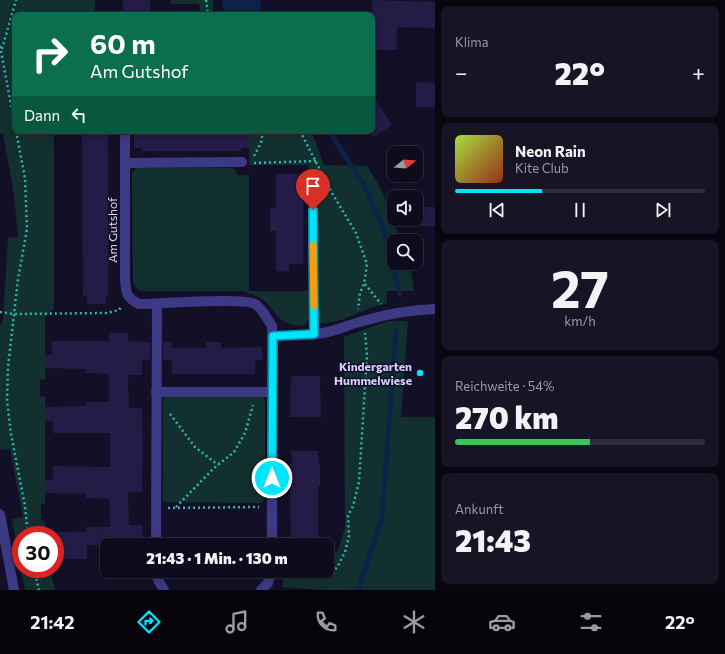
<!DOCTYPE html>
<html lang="de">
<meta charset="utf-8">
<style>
body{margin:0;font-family:Commissioner,sans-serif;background:#171425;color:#f1f3f6;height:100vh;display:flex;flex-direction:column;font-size:15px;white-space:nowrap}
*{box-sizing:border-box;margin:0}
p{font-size:13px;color:#9b9ba3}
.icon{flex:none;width:22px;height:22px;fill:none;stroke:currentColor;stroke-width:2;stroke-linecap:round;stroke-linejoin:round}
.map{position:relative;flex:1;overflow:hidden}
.side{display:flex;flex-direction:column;gap:6px;padding:6px;background:#08060f;width:290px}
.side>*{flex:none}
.top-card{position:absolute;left:12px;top:12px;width:363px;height:122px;border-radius:8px;box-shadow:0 2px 10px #0003,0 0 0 1px #2e2b3b;background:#0b6e4f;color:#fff;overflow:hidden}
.needle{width:26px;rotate:73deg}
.buttons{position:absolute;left:387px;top:146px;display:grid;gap:8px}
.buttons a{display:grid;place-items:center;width:36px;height:36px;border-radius:8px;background:#0e0b1c;box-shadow:0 2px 10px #0003,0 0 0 1px #2e2b3b;font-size:20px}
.speed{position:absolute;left:12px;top:526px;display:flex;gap:8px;font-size:20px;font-weight:700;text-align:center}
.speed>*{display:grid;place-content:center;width:52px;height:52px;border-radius:50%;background:#0e0b1c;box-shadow:0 2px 10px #0003,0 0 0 1px #2e2b3b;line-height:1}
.speed .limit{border:6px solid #d22;background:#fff;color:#111}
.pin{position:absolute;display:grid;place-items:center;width:34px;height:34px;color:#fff;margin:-41px -17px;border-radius:50% 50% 50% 0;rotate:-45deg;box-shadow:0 0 4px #0007}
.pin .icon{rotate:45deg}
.me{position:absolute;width:44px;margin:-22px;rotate:0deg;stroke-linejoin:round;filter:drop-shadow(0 0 3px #0008)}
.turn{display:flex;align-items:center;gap:14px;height:84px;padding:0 12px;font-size:18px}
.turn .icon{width:52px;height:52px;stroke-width:2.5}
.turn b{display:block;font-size:28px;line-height:34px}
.then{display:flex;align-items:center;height:38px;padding:0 12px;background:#0003;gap:8px;font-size:15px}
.big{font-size:30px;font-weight:800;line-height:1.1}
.side .card{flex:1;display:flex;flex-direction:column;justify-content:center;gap:6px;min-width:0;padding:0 14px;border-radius:8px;background:#171425}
.side .dial{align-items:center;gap:0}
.dial b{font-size:52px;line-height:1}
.song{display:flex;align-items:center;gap:12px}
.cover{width:48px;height:48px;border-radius:6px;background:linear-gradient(135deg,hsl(80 70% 55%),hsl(10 70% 35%))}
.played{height:4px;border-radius:2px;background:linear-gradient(90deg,#00e5ff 35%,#2e2b3b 35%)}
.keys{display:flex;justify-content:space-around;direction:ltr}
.heat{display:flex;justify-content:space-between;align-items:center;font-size:22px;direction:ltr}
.charge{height:6px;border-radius:3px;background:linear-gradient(90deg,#34c759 54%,#2e2b3b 0)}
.trip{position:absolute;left:100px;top:538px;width:234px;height:40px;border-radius:8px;background:#0e0b1c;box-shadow:0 2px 10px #0003,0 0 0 1px #2e2b3b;font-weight:800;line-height:40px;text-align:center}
.tab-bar{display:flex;height:64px;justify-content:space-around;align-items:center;background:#06040b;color:#9b9ba3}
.tab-bar .icon{width:28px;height:28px}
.tab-bar .current{color:#00e5ff}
.tab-bar b{font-size:18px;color:#f1f3f6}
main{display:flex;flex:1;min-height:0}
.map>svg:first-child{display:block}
.green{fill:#12302f}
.water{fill:#0c2248}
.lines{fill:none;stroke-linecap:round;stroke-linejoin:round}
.stream{stroke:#0c2248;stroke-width:5}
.building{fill:#241b47}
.path{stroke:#2fb8b0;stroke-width:2.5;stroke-dasharray:2 3;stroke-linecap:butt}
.minor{stroke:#3d3a85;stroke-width:10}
.route-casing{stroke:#0095a6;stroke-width:10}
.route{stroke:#00e5ff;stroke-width:7}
.slow{stroke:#f59e0b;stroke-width:7}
.poi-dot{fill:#00e5ff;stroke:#130f26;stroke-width:1.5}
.labels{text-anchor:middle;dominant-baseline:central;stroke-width:3;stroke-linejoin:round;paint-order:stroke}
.street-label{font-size:12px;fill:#d9d4ff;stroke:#130f26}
.poi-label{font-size:12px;font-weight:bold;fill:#d9d4ff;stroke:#130f26;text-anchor:end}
</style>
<main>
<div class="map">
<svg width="435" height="590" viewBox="0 0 435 590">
<rect width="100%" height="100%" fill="#130f26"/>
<g class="green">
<path d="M0 0H95V11H39V15H15V131H54V308L45 318V379L40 380V396L45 397V503L41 504V520L45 521V535H21V569H50L55 590H25L12 519 23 517 10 449 1 450 0 445V326L3 320 8 238 18 237 14 195 3 133H0Z"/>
<path d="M171 0H213V15H201L199 4H171Z"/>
<path d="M249 131H309L313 135 324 165 367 166 381 189 401 241H394V263H410L414 291H387V303L373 307 341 320 324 324 319 322 317 188 307 165H249Z"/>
<path d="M137 168H231L235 170 237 175H249V291H310C310 304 315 331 294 325 289 324 284 322 280 319 275 314 271 307 266 302 259 296 251 295 243 291H142L138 290 133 282 132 173Z"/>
<path d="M388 321H408L401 417H435V590H324L283 587V571H327L339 547 345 528 344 337Z"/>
<path d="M167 396 263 397 265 401V497L263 502 260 503 164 502 163 500V399Z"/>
</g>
<path class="water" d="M222 0H260L262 15H224Z"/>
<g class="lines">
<g class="stream">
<path d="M329 131 365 187 383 228 400 294"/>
<path d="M358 590 382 518 396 331"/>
</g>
</g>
<g class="building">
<rect x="123" y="0" width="27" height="15"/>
<path d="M372 0 435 2V28L397 27V50H372Z"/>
<path d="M416 82 435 83V107H416Z"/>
<path d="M372 94 392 125 372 138Z"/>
<path d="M82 131H108V296H106V304H87V296H83Z"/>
<path d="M134 131H249V148H241V151H142V148H134Z"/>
<path d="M276 174H303V264H289V272L276 271V231H270V208H276Z"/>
<path d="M422 207H435V226H421Z"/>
<path d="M109 333H128V341L150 342V360H142V375H128L129 408H142L143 449 142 492H128L129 525H142L143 545H87V559H55V532H87V527H110L109 499 86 498V494L45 493V480H53V466L110 467V433H53V421H45V407L86 406V402H109V374L86 373V369L45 368V355H52V341H109Z"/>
<path d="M163 342H172V348H206V342H221V348L262 347 263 360H255V374H172V360H163Z"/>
<path d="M291 376H320L321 417H290Z"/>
<path d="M291 451H318L319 464H320V486H318V545H291L290 464H292Z"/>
</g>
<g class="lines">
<g class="path">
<path d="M206 0 208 15"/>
<path d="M0 46 15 126"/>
<path d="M2 49 16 0"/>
<path d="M16 131 25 178 27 229 18 279 8 367 7 400 11 434 25 506 28 535"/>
<path d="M300 131 332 193 356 233 367 264 364 284 360 293 358 309"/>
<path d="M254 156 261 143 263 131"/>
<path d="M254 163 316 161"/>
<path d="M365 284 381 304"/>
<path d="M0 312 14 314 107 313 119 310 122 306"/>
<path d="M170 414 195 447 218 465"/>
<path d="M176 507 214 468 234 452 245 433 253 405"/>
<path d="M168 508 259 507"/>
<path d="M34 569 39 590"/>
<path d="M283 574 325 576 333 573 339 564 345 552 349 536 348 516 353 506 359 482 367 355 365 333"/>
</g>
<g class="minor">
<path d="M125 131V278C126 292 125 297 139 304 158 304 244 297 255 304 263 309 267 319 272 326V545"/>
<path d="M125 163 242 162"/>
<path d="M313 210 314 334"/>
<path d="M273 336C291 335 310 336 328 332 340 329 351 324 363 321 387 314 410 310 435 309"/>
<path d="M156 392H272"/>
<path d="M0 514 14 590"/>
<path d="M156 545 157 304"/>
<path d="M157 571 158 580 164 590"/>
<path d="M261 590 268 583 271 571"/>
</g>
</g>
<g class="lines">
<defs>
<path id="route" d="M272 478 273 336 314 334 313 210"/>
</defs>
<use href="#route" class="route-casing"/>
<use href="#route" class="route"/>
<path class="slow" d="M313 245 314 306"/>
</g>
<circle class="poi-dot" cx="420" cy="373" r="4"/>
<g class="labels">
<g class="street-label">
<text transform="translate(112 230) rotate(-90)">Am Gutshof</text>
</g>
<g class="poi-label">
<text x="412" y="366">Kindergarten<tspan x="412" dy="14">Hummelwiese</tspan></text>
</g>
</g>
</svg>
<div class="buttons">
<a><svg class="needle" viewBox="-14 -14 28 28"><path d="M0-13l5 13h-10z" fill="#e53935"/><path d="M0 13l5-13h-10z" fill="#9b9ba3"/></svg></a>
<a><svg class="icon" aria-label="sound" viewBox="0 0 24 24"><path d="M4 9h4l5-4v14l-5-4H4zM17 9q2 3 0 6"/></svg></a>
<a><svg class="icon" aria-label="search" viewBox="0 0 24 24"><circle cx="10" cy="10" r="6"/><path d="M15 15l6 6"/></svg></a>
</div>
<div class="speed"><div class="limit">30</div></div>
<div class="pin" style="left:313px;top:210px;background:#d93025"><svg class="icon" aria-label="arrive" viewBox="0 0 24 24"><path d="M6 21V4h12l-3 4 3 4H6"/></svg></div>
<svg class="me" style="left:272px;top:478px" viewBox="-20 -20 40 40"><circle r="17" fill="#00e5ff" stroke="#fff" stroke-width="3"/><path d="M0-11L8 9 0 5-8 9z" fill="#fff"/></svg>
<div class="trip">21:43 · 1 Min. · 130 m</div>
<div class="top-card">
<div class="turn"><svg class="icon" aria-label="right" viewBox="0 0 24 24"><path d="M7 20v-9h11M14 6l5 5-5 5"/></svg><div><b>60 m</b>Am Gutshof</div></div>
<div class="then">Dann<svg class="icon" aria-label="left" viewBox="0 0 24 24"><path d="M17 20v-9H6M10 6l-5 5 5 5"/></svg></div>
</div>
</div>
<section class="side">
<div class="card"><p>Klima</p>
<div class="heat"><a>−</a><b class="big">22°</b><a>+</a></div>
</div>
<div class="card">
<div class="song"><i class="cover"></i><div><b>Neon Rain</b><p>Kite Club</p></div></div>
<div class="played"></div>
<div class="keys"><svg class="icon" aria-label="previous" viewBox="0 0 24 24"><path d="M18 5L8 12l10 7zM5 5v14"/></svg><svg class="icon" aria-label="pause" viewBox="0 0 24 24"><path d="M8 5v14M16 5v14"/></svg><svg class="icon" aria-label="next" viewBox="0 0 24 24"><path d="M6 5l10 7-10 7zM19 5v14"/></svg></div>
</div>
<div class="card dial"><b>27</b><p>km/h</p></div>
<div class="card"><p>Reichweite · 54%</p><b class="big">270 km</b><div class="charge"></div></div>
<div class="card"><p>Ankunft</p><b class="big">21:43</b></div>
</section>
</main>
<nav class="tab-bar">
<b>21:42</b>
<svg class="icon current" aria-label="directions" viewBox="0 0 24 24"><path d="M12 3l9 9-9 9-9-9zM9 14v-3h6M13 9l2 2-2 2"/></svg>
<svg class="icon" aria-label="music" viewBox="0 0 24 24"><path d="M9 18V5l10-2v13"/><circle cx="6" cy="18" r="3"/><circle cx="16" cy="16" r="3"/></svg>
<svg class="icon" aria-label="phone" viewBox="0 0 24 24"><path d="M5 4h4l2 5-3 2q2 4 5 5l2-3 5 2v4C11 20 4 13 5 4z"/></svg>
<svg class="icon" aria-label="climate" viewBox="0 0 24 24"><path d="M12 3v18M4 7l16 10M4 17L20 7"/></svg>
<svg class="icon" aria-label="car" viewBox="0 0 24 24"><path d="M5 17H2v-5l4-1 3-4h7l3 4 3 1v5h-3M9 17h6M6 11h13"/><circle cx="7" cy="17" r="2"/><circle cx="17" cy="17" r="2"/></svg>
<svg class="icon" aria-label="filters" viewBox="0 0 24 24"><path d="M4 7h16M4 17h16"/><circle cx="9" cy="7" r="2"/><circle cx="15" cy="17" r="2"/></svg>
<b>22°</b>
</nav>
